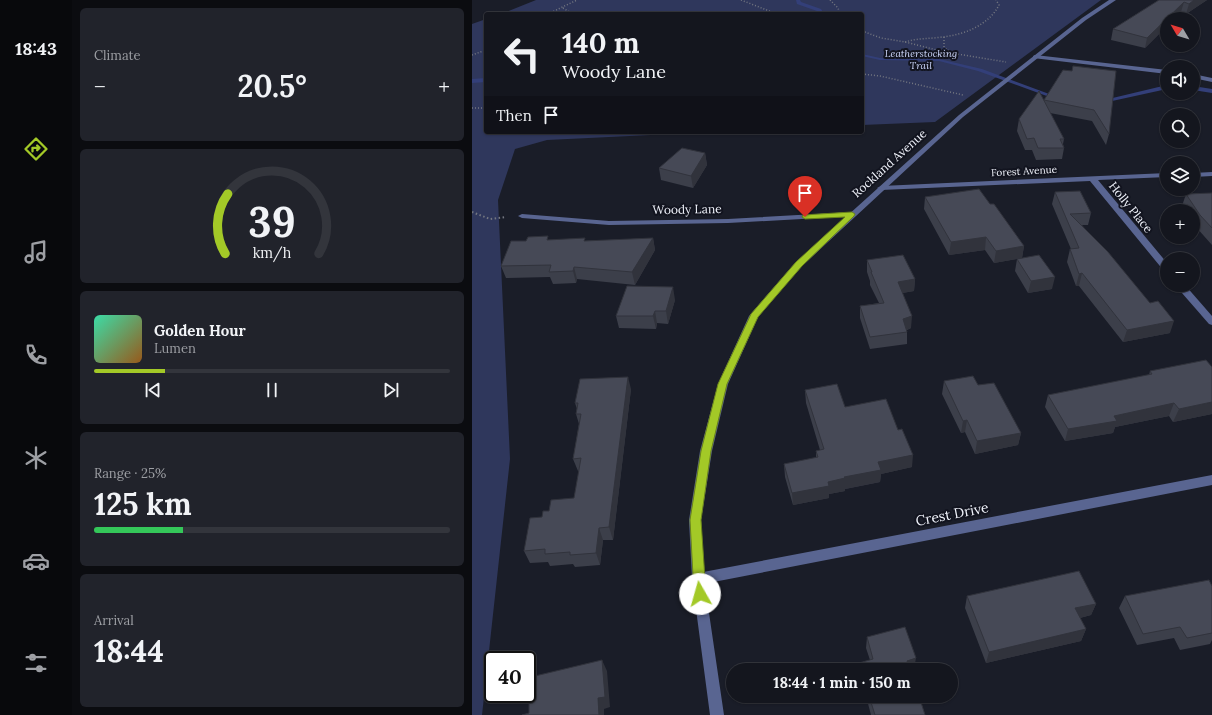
<!DOCTYPE html>
<meta charset="utf-8">
<style>
body{margin:0;font-family:Lora,serif;background:#21232b;color:#f1f3f6;height:100vh;display:flex;flex-direction:column;font-size:15px;white-space:nowrap}
*{box-sizing:border-box;margin:0}
p{font-size:13px;color:#9d9fa4}
.icon{flex:none;width:22px;height:22px;fill:none;stroke:currentColor;stroke-width:2;stroke-linecap:round;stroke-linejoin:round}
.map{position:relative;flex:1;overflow:hidden}
.details{display:flex;flex-direction:column;gap:8px;padding:8px;background:#0b0c10;width:400px}
.details>*{flex:none}
.top-card{position:absolute;left:12px;top:12px;width:380px;height:122px;border-radius:4px;box-shadow:0 1px 3px #0004,0 0 0 1px #33353c;background:#14161e;color:#f1f3f6;overflow:hidden}
.needle{width:26px;rotate:308deg}
.fabs{position:absolute;left:688px;top:12px;display:grid;gap:8px}
.fabs a{display:grid;place-items:center;width:40px;height:40px;border-radius:50%;background:#14161e;box-shadow:0 1px 3px #0004,0 0 0 1px #33353c;font-size:20px}
.speed{position:absolute;left:12px;top:651px;display:flex;gap:8px;font-size:20px;font-weight:700;text-align:center}
.speed>*{display:grid;place-content:center;width:52px;height:52px;border-radius:50%;background:#14161e;box-shadow:0 1px 3px #0004,0 0 0 1px #33353c;line-height:1}
.speed .limit{border:2px solid #111;border-radius:6px;background:#fff;color:#111}
.pin{position:absolute;display:grid;place-items:center;width:34px;height:34px;color:#fff;margin:-41px -17px;border-radius:50% 50% 50% 0;rotate:-45deg;box-shadow:0 0 4px #0007}
.pin .icon{rotate:45deg}
.me{position:absolute;width:44px;margin:-22px;rotate:353deg;stroke-linejoin:round;filter:drop-shadow(0 0 3px #0008)}
.turn{display:flex;align-items:center;gap:14px;height:84px;padding:0 12px;font-size:18px}
.turn .icon{width:52px;height:52px;stroke-width:2.5}
.turn b{display:block;font-size:28px;line-height:34px}
.then{display:flex;align-items:center;height:38px;padding:0 12px;background:#0003;gap:8px;font-size:15px}
.big{font-size:30px;font-weight:700;line-height:1.1}
.details .card{flex:1;display:flex;flex-direction:column;justify-content:center;gap:6px;min-width:0;padding:0 14px;border-radius:6px;background:#21232b}
.details .dial{align-items:center;gap:0}
.dial svg{height:104px;overflow:visible;fill:none;stroke:#33353c;stroke-width:7;stroke-linecap:round;text-anchor:middle}
.dial text{fill:#f1f3f6;stroke:none}
.song{display:flex;align-items:center;gap:12px}
.cover{width:48px;height:48px;border-radius:6px;background:linear-gradient(135deg,hsl(160 70% 55%),hsl(30 70% 35%))}
.played{height:4px;border-radius:2px;background:linear-gradient(90deg,#a3c927 20%,#33353c 20%)}
.keys{display:flex;justify-content:space-around;direction:ltr}
.heat{display:flex;justify-content:space-between;align-items:center;font-size:22px;direction:ltr}
.charge{height:6px;border-radius:3px;background:linear-gradient(90deg,#34c759 25%,#33353c 0)}
.trip{position:absolute;left:254px;top:663px;width:232px;height:40px;border-radius:20px;background:#14161e;box-shadow:0 1px 3px #0004,0 0 0 1px #33353c;font-weight:700;line-height:40px;text-align:center}
main{display:flex;flex:1;min-height:0}
.tab-bar{display:flex;flex-direction:column;width:72px;justify-content:space-around;align-items:center;background:#08090c;color:#9d9fa4}
.tab-bar .icon{width:28px;height:28px}
.tab-bar .on{color:#a3c927}
.tab-bar b{font-size:18px;color:#f1f3f6}
.map>svg:first-child{display:block}
.green{fill:#2f375c}
.lines{fill:none;stroke-linecap:round;stroke-linejoin:round}
.stream{fill:#333f79;fill-rule:evenodd}
.path-far1{stroke:#747781;stroke-width:1.5;stroke-dasharray:1 2;stroke-linecap:butt}
.path{stroke:#747781;stroke-width:2;stroke-dasharray:1.5 2.5;stroke-linecap:butt}
.service{fill:#596591;fill-rule:evenodd}
.minor{fill:#596591;fill-rule:evenodd}
.tertiary{fill:#596591;fill-rule:evenodd}
.wall{fill:#3c3f4a}
.shaded-wall{fill:#31333c}
.building{fill:#464956;stroke:#31333c}
.route{fill:#a3c927;stroke:#6a8319}
.labels{text-anchor:middle;dominant-baseline:central;stroke-width:4;stroke-linejoin:round;paint-order:stroke}
.far-park-label{font-size:10px;font-style:italic;fill:#cbd5f9;stroke:#12141f}
.far-street-label{font-size:10px;fill:#f0f3fb;stroke:#12141f}
.street-label{font-size:12px;fill:#f0f3fb;stroke:#12141f}
.near-street-label{font-size:14px;fill:#f0f3fb;stroke:#12141f}
</style>
<main>
<nav class="tab-bar">
<b>18:43</b>
<svg class="icon on" aria-label="directions" viewBox="0 0 24 24"><path d="M12 3l9 9-9 9-9-9zM9 14v-3h6M13 9l2 2-2 2"/></svg>
<svg class="icon" aria-label="music" viewBox="0 0 24 24"><path d="M9 18V5l10-2v13"/><circle cx="6" cy="18" r="3"/><circle cx="16" cy="16" r="3"/></svg>
<svg class="icon" aria-label="phone" viewBox="0 0 24 24"><path d="M5 4h4l2 5-3 2q2 4 5 5l2-3 5 2v4C11 20 4 13 5 4z"/></svg>
<svg class="icon" aria-label="climate" viewBox="0 0 24 24"><path d="M12 3v18M4 7l16 10M4 17L20 7"/></svg>
<svg class="icon" aria-label="car" viewBox="0 0 24 24"><path d="M5 17H2v-5l4-1 3-4h7l3 4 3 1v5h-3M9 17h6M6 11h13"/><circle cx="7" cy="17" r="2"/><circle cx="17" cy="17" r="2"/></svg>
<svg class="icon" aria-label="filters" viewBox="0 0 24 24"><path d="M4 7h16M4 17h16"/><circle cx="9" cy="7" r="2"/><circle cx="15" cy="17" r="2"/></svg>
</nav>
<section class="details">
<div class="card"><p>Climate</p>
<div class="heat"><a>−</a><b class="big">20.5°</b><a>+</a></div>
</div>
<div class="card dial"><svg viewBox="0 0 100 80">
<path d="M14 69A42 42 0 1 1 86 69"/>
<path d="M14 69A42 42 0 0 1 16 23" stroke="#a3c927"/>
<text x="50" y="56" font-size="32" font-weight="700">39</text>
<text x="50" y="72" font-size="11">km/h</text>
</svg></div>
<div class="card">
<div class="song"><i class="cover"></i><div><b>Golden Hour</b><p>Lumen</p></div></div>
<div class="played"></div>
<div class="keys"><svg class="icon" aria-label="previous" viewBox="0 0 24 24"><path d="M18 5L8 12l10 7zM5 5v14"/></svg><svg class="icon" aria-label="pause" viewBox="0 0 24 24"><path d="M8 5v14M16 5v14"/></svg><svg class="icon" aria-label="next" viewBox="0 0 24 24"><path d="M6 5l10 7-10 7zM19 5v14"/></svg></div>
</div>
<div class="card"><p>Range · 25%</p><b class="big">125 km</b><div class="charge"></div></div>
<div class="card"><p>Arrival</p><b class="big">18:44</b></div>
</section>
<div class="map">
<svg width="740" height="715" viewBox="0 0 740 715">
<rect width="100%" height="100%" fill="#1a1d28"/>
<g class="green">
<path d="M64 0H629L463 122 390 125V14H29Z"/>
<path d="M14 19V132H241L75 140 43 149 26 200 38 459 10 715H0V24Z"/>
</g>
<g class="lines">
<g class="stream">
<path d="M324 0H328L329 2 349 9 352 14H348L345 11 325 4Z"/>
<path d="M390 54 408 58 467 59 510 69 588 98 583 99 506 71 467 61 408 60 390 56Z"/>
<path d="M14 78V82L0 83V79Z"/>
<path d="M695 85V89L631 103 628 101Z"/>
<path d="M721 86 740 89V93L721 90Z"/>
</g>
<g class="path-far1">
<path d="M269 0 305 14"/>
<path d="M358 0 366 8 368 14"/>
<path d="M91 8 101 14"/>
<path d="M76 14 105 0"/>
<path d="M390 31 409 38 433 42 473 52 534 62"/>
<path d="M472 37V47L478 52"/>
<path d="M433 42C445 38 457 39 470 37 492 35 517 25 527 5L524 0"/>
<path d="M0 55 14 50"/>
<path d="M390 74 408 76 491 95"/>
<path d="M0 108H14"/>
</g>
<path class="path" d="M0 212 18 219 34 217"/>
<g class="service">
<path d="M563 55 695 70V74L561 58V56Z"/>
<path d="M721 74 740 78V82L721 78Z"/>
</g>
<g class="minor">
<path d="M740 172V176L721 177V173Z"/>
<path d="M695 173V177L626 180 695 263V272L692 271 618 181 409 190 405 188 409 186Z"/>
<path d="M380 212 384 214 383 216 256 223 137 225 50 218 46 216 50 214 137 221 256 219Z"/>
<path d="M703 285H713L740 316V325L737 324Z"/>
<path d="M740 475V485L226 585 221 583 220 579 221 575 226 573Z"/>
</g>
<path class="tertiary" d="M637 0H644L614 20 491 117 330 266 286 317 256 384 240 451 229 520 232 579 252 715H238L220 579 217 520 228 451 246 384 277 316 324 262 487 115 610 18Z"/>
</g>
<g class="wall">
<path d="M687 0H735L714 14 709 12 673 48 639 40 641 29Z"/>
<path d="M600 71 637 134 634 145 620 121 578 113 592 139 591 144 592 148 590 159 564 160 560 150H553L545 131 547 119 572 101V100Z"/>
<path d="M233 153 235 165 221 188 189 180 187 168Z"/>
<path d="M583 192 619 213 616 225H610L698 333 651 342 607 286H604L595 262 598 249H599L580 204Z"/>
<path d="M740 193V245L724 227 721 223V211H713L710 206 714 194Z"/>
<path d="M453 197 518 204 552 246 550 258 522 263 513 250 477 255 452 209Z"/>
<path d="M181 238 183 250 163 285 105 279 104 283 81 284 78 277 34 278 29 266 77 240 113 241Z"/>
<path d="M545 259 580 289 556 293 543 271Z"/>
<path d="M395 260 443 279 442 291 430 293 439 328 435 330V344L398 349 388 318V306L407 303 398 285V281L395 272Z"/>
<path d="M203 300 196 324 185 323 184 329 147 328 144 316Z"/>
<path d="M740 367V414L701 422 697 416 643 427 641 433 593 441 573 407 576 395 677 375 678 371Z"/>
<path d="M472 381 506 385 549 433 546 445 503 454 493 432 489 433 470 394Z"/>
<path d="M159 389 141 540H131L128 565 103 567 101 564 78 566 76 562 58 563 52 551 70 517 77 511 102 498 107 471H106L101 459 107 424 104 414 105 409 103 403Z"/>
<path d="M333 390 373 407 440 467 409 474 408 482 373 489V491L357 494V498L321 505 313 477 312 464 344 458V451L348 450 334 403Z"/>
<path d="M740 586V640L738 644 708 650 702 638 665 645 647 608 653 596Z"/>
<path d="M495 596 624 604 619 615 608 618 614 629 609 641 514 663 493 608Z"/>
<path d="M395 637 442 669 440 670H387V663L398 660 394 648Z"/>
<path d="M394 696H447L453 715H399Z"/>
</g>
<g class="shaded-wall">
<path d="M722 0H735L714 14 717 4Z"/>
<path d="M712 2 709 12 702 19H695V26L673 48 675 38Z"/>
<path d="M233 153 235 165 221 188 219 176Z"/>
<path d="M514 237 513 250 477 255 479 242Z"/>
<path d="M181 238 183 250 163 285 160 272Z"/>
<path d="M552 246 550 258 522 263 524 251Z"/>
<path d="M102 267 105 279 104 283 101 271Z"/>
<path d="M610 273 607 286H604L607 274Z"/>
<path d="M583 277 580 289 556 293 559 281Z"/>
<path d="M443 279 442 291 425 294 426 282Z"/>
<path d="M201 287 203 300 196 324 194 311Z"/>
<path d="M183 311 185 323 184 329 181 316Z"/>
<path d="M440 316 439 328 430 332 431 319Z"/>
<path d="M702 321 698 333 651 342 655 330Z"/>
<path d="M156 377 159 389 141 540 137 527Z"/>
<path d="M740 402V414L701 422 707 409Z"/>
<path d="M702 403 697 416 643 427 641 433 593 441 596 429 642 416Z"/>
<path d="M495 420 493 432 489 433 491 421Z"/>
<path d="M549 433 546 445 503 454 505 441Z"/>
<path d="M441 455 440 467 409 474 408 482 373 489V491L357 494V498L321 505 320 493 372 477 406 462Z"/>
<path d="M127 528 131 540 128 565 124 553Z"/>
<path d="M624 604 619 615 599 620 603 608Z"/>
<path d="M614 629 609 641 514 663 517 652Z"/>
<path d="M444 658 442 669 434 670 435 661Z"/>
<path d="M130 660 135 671 138 707 132 709V715H127L126 698Z"/>
</g>
<g class="building">
<path d="M687 0H722L717 4 712 2 675 38 641 29Z"/>
<path d="M601 66 644 71 637 134 622 110 572 100 591 70 600 71Z"/>
<path d="M567 91 592 139H588L592 148H566L562 138 555 139 547 119Z"/>
<path d="M210 148 233 153 219 176 187 168Z"/>
<path d="M507 189 518 204H522L552 246 524 251 514 237 479 242 453 197Z"/>
<path d="M608 191 619 213 598 214 636 252 678 303 686 301 702 321 655 330 610 273 607 274 598 249 607 248 583 192Z"/>
<path d="M740 193V228L728 215 714 194Z"/>
<path d="M76 236 75 240 113 238 112 241 181 238 160 272 102 267 101 271 77 272 79 265 29 266 39 241H54L56 237Z"/>
<path d="M431 255 443 279 426 282 440 316 431 319 435 332 398 337 388 306 412 303 399 272H400L395 260Z"/>
<path d="M567 255 583 277 559 281 545 259Z"/>
<path d="M155 286 201 287 194 311H183L181 316H144Z"/>
<path d="M734 360 740 367V402L707 409 702 403 642 416 645 421 596 429 576 395 680 374 678 371Z"/>
<path d="M501 376 506 385 522 383 549 433 505 441 495 420 491 421 472 381Z"/>
<path d="M156 377 137 527 127 528 124 553 98 555V552L73 554V549L52 551 58 518 70 517 71 511H77L79 500 102 498 109 458 101 459 109 414H104L106 403H103L108 379Z"/>
<path d="M365 384 373 407 414 399 426 430 430 429 441 455 406 462 409 470 372 477 373 478 356 482 357 486 320 493 312 464 346 457 344 451 352 449 333 390Z"/>
<path d="M607 571 624 604 603 608 614 629 517 652 495 596Z"/>
<path d="M737 580 740 586V633L715 638 708 627 671 634 653 596Z"/>
<path d="M433 627 444 658 435 661 438 670H390L387 663 401 659 395 637Z"/>
<path d="M130 660 133 697 126 698 127 715H50L57 713V701L63 699V676Z"/>
<path d="M397 696H447L453 715H403Z"/>
</g>
<path class="route" d="M380 212 383 214 382 216 330 266 286 317 255 384 239 451 229 520 234 594 232 598 228 599 224 598 222 594 218 520 229 451 246 384 279 314 324 262 373 217 333 219 330 217 331 215Z"/>
<g class="labels">
<g class="far-park-label">
<text x="449" y="53">Leatherstocking<tspan x="449" dy="12">Trail</tspan></text>
</g>
<g class="far-street-label">
<text transform="translate(552 171) rotate(-3)">Forest Avenue</text>
</g>
<g class="street-label">
<text transform="translate(417 163) rotate(-42)">Rockland Avenue</text>
<text transform="translate(659 207) rotate(51)">Holly Place</text>
<text transform="translate(215 209) rotate(-1)">Woody Lane</text>
</g>
<g class="near-street-label">
<text transform="translate(480 514) rotate(-11)">Crest Drive</text>
</g>
</g>
</svg>
<div class="fabs">
<a><svg class="needle" viewBox="-14 -14 28 28"><path d="M0-13l5 13h-10z" fill="#e53935"/><path d="M0 13l5-13h-10z" fill="#9d9fa4"/></svg></a>
<a><svg class="icon" aria-label="sound" viewBox="0 0 24 24"><path d="M4 9h4l5-4v14l-5-4H4zM17 9q2 3 0 6"/></svg></a>
<a><svg class="icon" aria-label="search" viewBox="0 0 24 24"><circle cx="10" cy="10" r="6"/><path d="M15 15l6 6"/></svg></a>
<a><svg class="icon" aria-label="layers" viewBox="0 0 24 24"><path d="M12 4l9 5-9 5-9-5zM3 14l9 5 9-5"/></svg></a>
<a>+</a>
<a>−</a>
</div>
<div class="speed"><div class="limit">40</div></div>
<div class="pin" style="left:333px;top:217px;background:#d93025"><svg class="icon" aria-label="arrive" viewBox="0 0 24 24"><path d="M6 21V4h12l-3 4 3 4H6"/></svg></div>
<svg class="me" style="left:228px;top:594px" viewBox="-20 -20 40 40"><circle r="19" fill="#fff"/><path d="M0-13L10 11 0 6-10 11z" fill="#a3c927"/></svg>
<div class="trip">18:44 · 1 min · 150 m</div>
<div class="top-card">
<div class="turn"><svg class="icon" aria-label="left" viewBox="0 0 24 24"><path d="M17 20v-9H6M10 6l-5 5 5 5"/></svg><div><b>140 m</b>Woody Lane</div></div>
<div class="then">Then<svg class="icon" aria-label="arrive" viewBox="0 0 24 24"><path d="M6 21V4h12l-3 4 3 4H6"/></svg></div>
</div>
</div>
</main>
